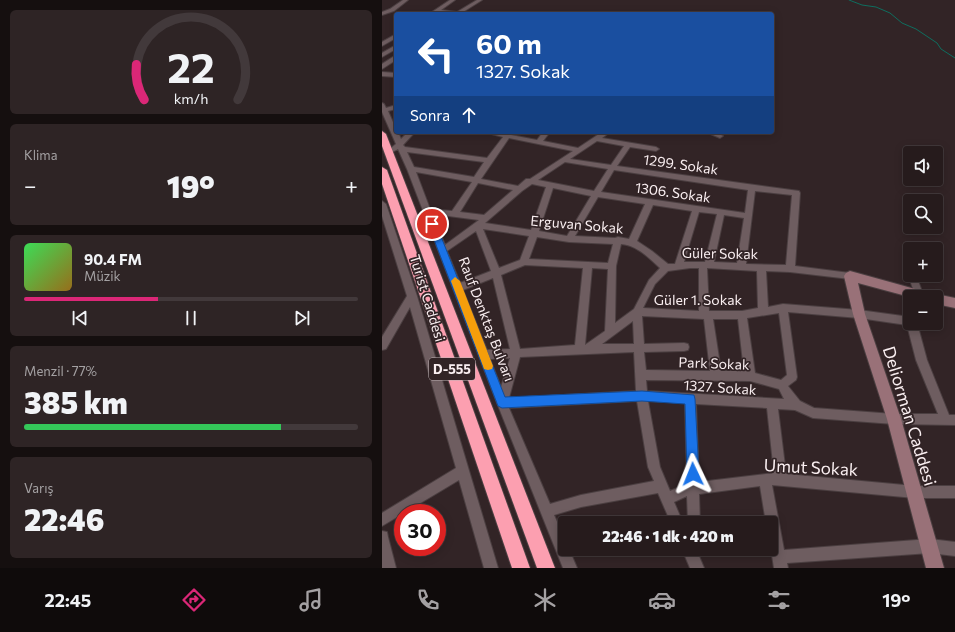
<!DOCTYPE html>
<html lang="tr">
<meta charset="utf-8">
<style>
body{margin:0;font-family:Commissioner,sans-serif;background:#2e2425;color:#f1f3f6;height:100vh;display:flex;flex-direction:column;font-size:15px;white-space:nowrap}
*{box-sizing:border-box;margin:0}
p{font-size:13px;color:#a4a1a3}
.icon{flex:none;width:22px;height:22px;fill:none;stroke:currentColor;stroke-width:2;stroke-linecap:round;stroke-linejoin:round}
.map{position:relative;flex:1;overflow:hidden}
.details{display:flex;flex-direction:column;gap:10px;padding:10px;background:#150f0f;width:382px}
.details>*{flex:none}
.banner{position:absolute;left:12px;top:12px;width:380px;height:122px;border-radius:4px;box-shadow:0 2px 10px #0003,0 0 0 1px #42393b;background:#1a4fa0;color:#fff;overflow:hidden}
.tools{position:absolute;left:521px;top:146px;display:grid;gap:8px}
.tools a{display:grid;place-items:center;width:40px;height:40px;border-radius:4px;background:#261b1c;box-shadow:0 2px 10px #0003,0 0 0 1px #42393b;font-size:20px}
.speed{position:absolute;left:12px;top:504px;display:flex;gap:8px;font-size:20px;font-weight:700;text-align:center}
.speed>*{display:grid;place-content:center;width:52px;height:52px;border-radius:50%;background:#261b1c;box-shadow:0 2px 10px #0003,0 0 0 1px #42393b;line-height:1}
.speed .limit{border:6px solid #d22;background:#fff;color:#111}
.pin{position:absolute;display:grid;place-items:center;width:34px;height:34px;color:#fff;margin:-17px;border:2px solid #fff;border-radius:50%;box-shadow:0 1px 4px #0007}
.me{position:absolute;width:44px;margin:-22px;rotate:358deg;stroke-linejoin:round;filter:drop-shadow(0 0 3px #0008)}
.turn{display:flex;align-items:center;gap:14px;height:84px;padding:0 16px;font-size:18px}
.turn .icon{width:52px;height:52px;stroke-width:2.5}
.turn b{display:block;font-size:28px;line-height:34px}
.then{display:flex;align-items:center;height:38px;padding:0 16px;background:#0003;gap:8px;font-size:15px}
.big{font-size:30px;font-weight:800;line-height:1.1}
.details .widget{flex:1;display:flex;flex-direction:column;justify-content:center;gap:6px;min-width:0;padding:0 14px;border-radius:6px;background:#2e2425}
.details .dial{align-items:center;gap:0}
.dial svg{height:104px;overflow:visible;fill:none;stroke:#42393b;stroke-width:7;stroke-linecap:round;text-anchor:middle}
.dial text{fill:#f1f3f6;stroke:none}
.song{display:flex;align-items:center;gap:12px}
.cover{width:48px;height:48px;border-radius:6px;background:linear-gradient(135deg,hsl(130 70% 55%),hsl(40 70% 35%))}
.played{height:4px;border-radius:2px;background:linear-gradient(90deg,#db2777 40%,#42393b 40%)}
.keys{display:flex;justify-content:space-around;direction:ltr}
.heat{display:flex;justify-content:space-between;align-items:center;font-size:22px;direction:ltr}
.charge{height:6px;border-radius:3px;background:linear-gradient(90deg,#34c759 77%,#42393b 0)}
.trip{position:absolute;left:176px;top:516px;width:220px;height:40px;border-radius:4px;background:#261b1c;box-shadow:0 2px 10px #0003,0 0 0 1px #42393b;font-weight:800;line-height:40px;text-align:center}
.tab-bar{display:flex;height:64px;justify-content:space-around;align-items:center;background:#0f0b0b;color:#a4a1a3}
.tab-bar .icon{width:28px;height:28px}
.tab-bar .active{color:#db2777}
.tab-bar b{font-size:18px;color:#f1f3f6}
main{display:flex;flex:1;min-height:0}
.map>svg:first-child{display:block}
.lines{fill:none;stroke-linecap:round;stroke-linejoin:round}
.stream{stroke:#0f6d5e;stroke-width:1}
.street-casing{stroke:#4b3f41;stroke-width:2}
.secondary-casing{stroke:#4b3f41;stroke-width:2}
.highway-casing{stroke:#4b3f41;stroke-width:2}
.street{fill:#6e5d60;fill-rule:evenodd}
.secondary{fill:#997178;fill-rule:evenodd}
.highway{fill:#fc9fb0;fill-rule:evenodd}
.route{fill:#1a73e8;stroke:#114b97}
.slow{fill:#f59e0b}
.labels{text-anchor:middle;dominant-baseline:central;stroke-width:3.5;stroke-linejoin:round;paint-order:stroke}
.shield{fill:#322426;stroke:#beb2b4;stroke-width:1}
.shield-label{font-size:13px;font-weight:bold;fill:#faeff1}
.street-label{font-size:14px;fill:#faeff1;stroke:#322426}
.near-street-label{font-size:17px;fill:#faeff1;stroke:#322426}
</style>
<main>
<section class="details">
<div class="widget dial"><svg viewBox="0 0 100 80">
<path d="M14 69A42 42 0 1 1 86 69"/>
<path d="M14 69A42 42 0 0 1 8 42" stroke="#db2777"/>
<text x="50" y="56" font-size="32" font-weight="700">22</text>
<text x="50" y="72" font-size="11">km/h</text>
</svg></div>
<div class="widget"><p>Klima</p>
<div class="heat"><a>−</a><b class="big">19°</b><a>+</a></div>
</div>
<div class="widget">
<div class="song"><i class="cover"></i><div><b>90.4 FM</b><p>Müzik</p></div></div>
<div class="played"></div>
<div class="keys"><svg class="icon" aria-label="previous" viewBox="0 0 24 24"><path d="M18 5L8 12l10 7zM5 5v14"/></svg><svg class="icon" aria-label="pause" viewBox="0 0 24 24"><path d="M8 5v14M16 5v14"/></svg><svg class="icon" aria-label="next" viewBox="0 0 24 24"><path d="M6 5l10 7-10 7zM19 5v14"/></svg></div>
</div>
<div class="widget"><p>Menzil · 77%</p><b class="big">385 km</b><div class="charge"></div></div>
<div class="widget"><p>Varış</p><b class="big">22:46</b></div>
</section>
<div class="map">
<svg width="573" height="568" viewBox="0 0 573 568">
<rect width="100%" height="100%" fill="#322426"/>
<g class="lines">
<path class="stream" d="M467 0 480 5 494 7 508 13 520 23 534 29 555 43 559 49 573 58"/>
<defs>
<g id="street">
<path d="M21 0H26L12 11 0 15V12L8 9Z"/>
<path d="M68 0H73L59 10 75 12 95 0H100L81 12 86 14 55 13 47 14Z"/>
<path d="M14 34V38L0 46V42Z"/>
<path d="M14 45V49L0 57V53Z"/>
<path d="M14 55V60L0 69V64Z"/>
<path d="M0 72 14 73V77L0 76Z"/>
<path d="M0 103 2 104 4 108 14 105V109L6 111 14 129V132H16L19 139 26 132H33L21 145 23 147 105 158 121 137 102 132 123 134 125 132H131L129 135 155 140 161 132H168L161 141 196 148 220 132H228L220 138 274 147 277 149 274 151 248 147 235 166 417 191 418 193 413 266 468 273 472 276 468 279 408 272 384 271 386 307 401 304 477 310 528 317V323H535L545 360 567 415H573V425L512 424 431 418 413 410 396 409 404 474 533 486H573V498H533L390 485 402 550 548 539 573 542V556L548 553 405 563 406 568H392L389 549V523H384L378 486 317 494 318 523H306L305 496 292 502 301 523H289L276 493 199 507 172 515 183 540V549H187L195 568H181L115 403 25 169 16 149 7 154 4 152 14 144 0 112ZM127 138 191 151 148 179H144L136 186 99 179ZM215 141 242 146 229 165 188 159ZM25 152 102 162 92 177 32 167ZM183 162 226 169 212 191 156 180ZM232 170 366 190 363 213 219 192ZM34 172 90 182 70 211 48 209ZM96 183 131 190 102 215 78 212ZM150 184 164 187 149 230 103 223 140 191ZM171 188 209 196 185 236 157 231ZM373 191 410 195 404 265 364 264ZM216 197 263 204 247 239 236 237 233 238 193 236ZM271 205 310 211 293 264H286L270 251 255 241ZM317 212 335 214 323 262H302ZM51 214 97 220 63 245ZM342 215 362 218 355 263 332 262ZM101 229 147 236 138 260 117 268ZM94 231 109 271 78 283 65 251ZM155 237 187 242 231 244 226 263 147 259ZM239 244C255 245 267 258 278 268L267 280 252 309 233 323 234 266ZM143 265 201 268 193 345 138 349 119 275ZM210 268 226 269 223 331 203 345ZM308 268H317V311L261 308 273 284 286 271ZM325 268 375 271 376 308 360 311H327ZM111 278 128 349 105 350 81 290ZM406 312 477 318 525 325 534 360 556 414H512L432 408 418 401 406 386 414 380 415 377ZM397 313 405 375 399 380 373 373 365 318ZM260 316 322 319 328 371 264 370 262 352 302 351 306 350 307 347 306 344 302 343 262 344ZM331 319H356L362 371H339ZM251 321 252 344H220ZM252 352 254 391 127 398 138 357ZM128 358 119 387 108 359ZM264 380 368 381 397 389 402 399 265 391ZM255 401 266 467 272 481 199 495 168 504 127 408ZM266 401 303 403 305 484 288 491 278 467ZM314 404 385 408 392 473 317 482Z"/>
<path d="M324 132H333L341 136 338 138Z"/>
<path d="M0 201 4 204 35 296 116 568H102L77 480 0 526V513L74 468 28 307 4 349 0 350V337L25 296 0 216Z"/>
<path d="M528 272V275H534L542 297H534L526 275Z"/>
<path d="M0 531 5 532 6 537 14 568H0Z"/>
<path d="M300 549H314L322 568H308Z"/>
</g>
<path id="secondary" d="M468 271 544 292 548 294 550 296 554 294 573 298V308L554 304V297H528L476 283 483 314 519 419 562 568H544L505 419 471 314 462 276 464 273Z"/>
<g id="highway">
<path d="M0 131 4 134 173 568H155L0 146Z"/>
<path d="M0 167 5 170 148 568H130L0 184Z"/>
</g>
</defs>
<use href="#street" class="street-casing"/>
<use href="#secondary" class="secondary-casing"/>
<use href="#highway" class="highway-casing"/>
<use href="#street" class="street"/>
<use href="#secondary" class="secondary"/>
<use href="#highway" class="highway"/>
</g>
<path class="route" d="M50 221 54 224 123 397 260 391 312 395 313 399 317 474 315 478 311 480 307 478 305 474 303 404 260 401 120 408 116 406 46 224Z"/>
<path class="slow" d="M73 277 78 281 111 366 110 369 106 370 102 369 101 366 69 281Z"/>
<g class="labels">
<rect class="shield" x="47" y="358" width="46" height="22" rx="3"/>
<g class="shield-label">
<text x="70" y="369">D-555</text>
</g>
<g class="street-label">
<text transform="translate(299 164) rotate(8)">1299. Sokak</text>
<text transform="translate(291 192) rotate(8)">1306. Sokak</text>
<text transform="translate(195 224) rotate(5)">Erguvan Sokak</text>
<text transform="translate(338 253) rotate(1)">Güler Sokak</text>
<text transform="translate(46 298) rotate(73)">Turist Caddesi</text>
<text x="316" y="299">Güler 1. Sokak</text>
<text transform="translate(105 319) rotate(69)">Rauf Denktaş Bulvarı</text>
<text transform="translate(332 363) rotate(2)">Park Sokak</text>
<text transform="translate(338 387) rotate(4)">1327. Sokak</text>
</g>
<g class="near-street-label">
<text transform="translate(528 416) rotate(73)">Deliorman Caddesi</text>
<text transform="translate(429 467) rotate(3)">Umut Sokak</text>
</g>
</g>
</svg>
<div class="tools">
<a><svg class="icon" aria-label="sound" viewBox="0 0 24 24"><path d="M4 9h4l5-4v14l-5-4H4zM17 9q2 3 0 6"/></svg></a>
<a><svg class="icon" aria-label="search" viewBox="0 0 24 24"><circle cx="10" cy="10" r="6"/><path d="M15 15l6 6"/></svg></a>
<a>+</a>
<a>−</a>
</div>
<div class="speed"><div class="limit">30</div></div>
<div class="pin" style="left:50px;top:224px;background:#d93025"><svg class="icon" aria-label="arrive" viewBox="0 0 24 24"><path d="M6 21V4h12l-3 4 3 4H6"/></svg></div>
<svg class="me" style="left:311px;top:474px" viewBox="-20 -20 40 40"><path d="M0-17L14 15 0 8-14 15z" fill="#1a73e8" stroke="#fff" stroke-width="4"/></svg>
<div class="trip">22:46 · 1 dk · 420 m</div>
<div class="banner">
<div class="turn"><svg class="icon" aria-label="left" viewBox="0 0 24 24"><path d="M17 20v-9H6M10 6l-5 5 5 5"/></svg><div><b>60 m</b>1327. Sokak</div></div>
<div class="then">Sonra<svg class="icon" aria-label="ahead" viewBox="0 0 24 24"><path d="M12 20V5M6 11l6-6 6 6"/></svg></div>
</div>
</div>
</main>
<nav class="tab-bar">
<b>22:45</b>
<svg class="icon active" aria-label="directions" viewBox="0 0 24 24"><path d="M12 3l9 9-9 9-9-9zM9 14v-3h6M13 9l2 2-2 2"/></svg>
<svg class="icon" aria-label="music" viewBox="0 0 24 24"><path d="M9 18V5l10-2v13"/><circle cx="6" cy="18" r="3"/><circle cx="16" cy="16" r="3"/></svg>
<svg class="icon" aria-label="phone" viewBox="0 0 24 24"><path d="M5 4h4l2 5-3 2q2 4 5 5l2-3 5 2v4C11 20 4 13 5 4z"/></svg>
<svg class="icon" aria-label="climate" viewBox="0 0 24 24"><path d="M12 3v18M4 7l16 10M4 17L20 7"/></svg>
<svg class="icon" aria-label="car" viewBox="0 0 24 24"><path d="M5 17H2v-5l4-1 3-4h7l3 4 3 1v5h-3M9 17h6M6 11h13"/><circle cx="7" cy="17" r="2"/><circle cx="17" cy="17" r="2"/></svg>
<svg class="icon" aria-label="filters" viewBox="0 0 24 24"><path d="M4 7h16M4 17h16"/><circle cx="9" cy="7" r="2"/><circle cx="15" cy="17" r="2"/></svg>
<b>19°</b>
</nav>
